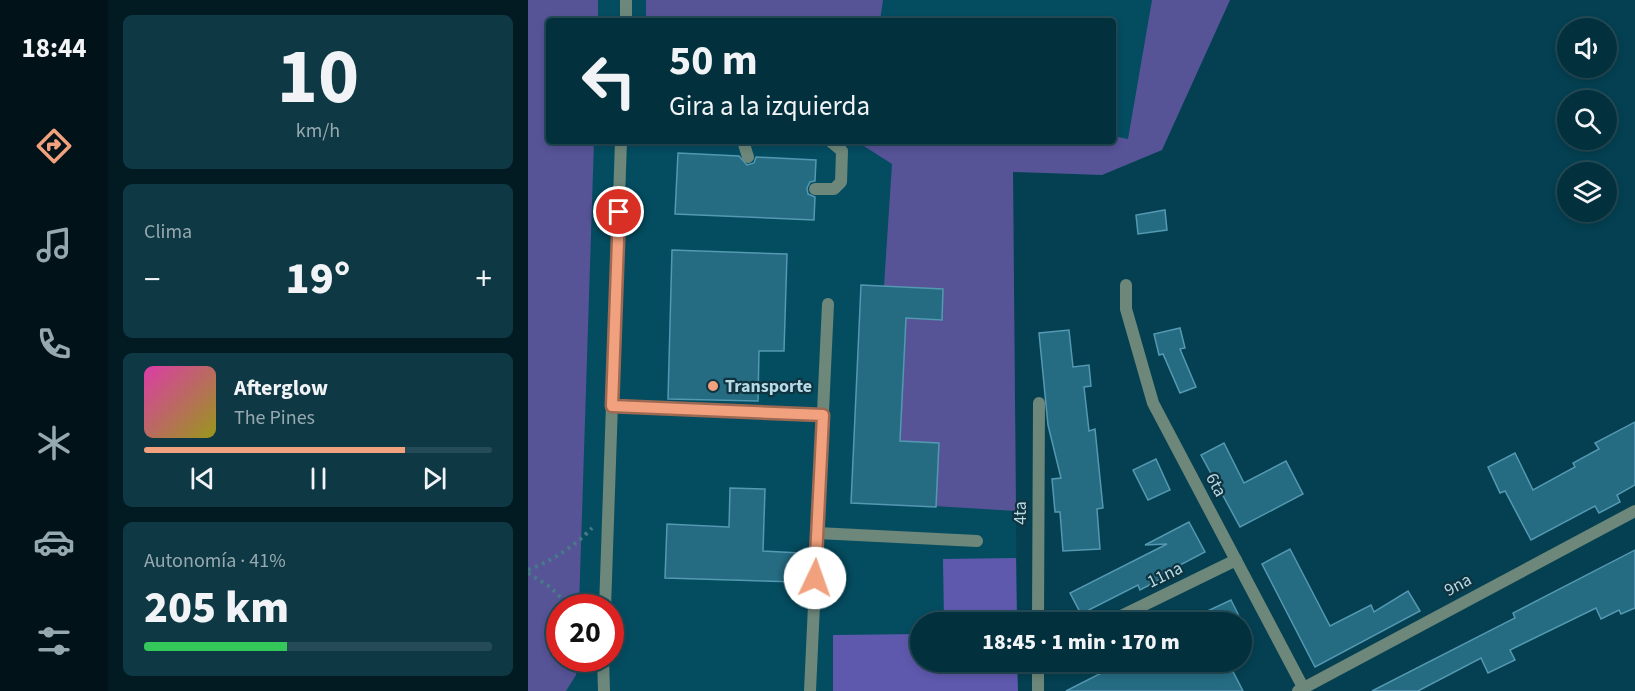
<!DOCTYPE html>
<html lang="es">
<meta charset="utf-8">
<style>
body{margin:0;font-family:"Source Sans 3",sans-serif;background:#0d3844;color:#f1f3f6;height:100vh;display:flex;flex-direction:column;font-size:22px;white-space:nowrap}
*{box-sizing:border-box;margin:0}
p{font-size:20px;color:#97a9b0}
.icon{flex:none;width:33px;height:33px;fill:none;stroke:currentColor;stroke-width:2;stroke-linecap:round;stroke-linejoin:round}
.map{position:relative;flex:1;overflow:hidden}
.panel{display:flex;flex-direction:column;gap:15px;padding:15px;background:#021a22;width:420px}
.panel>*{flex:none}
.top-card{position:absolute;left:18px;top:18px;width:570px;height:126px;border-radius:6px;box-shadow:0 3px 9px #0003,0 0 0 2px #244b57;background:#03303d;color:#f1f3f6;overflow:hidden}
.fabs{position:absolute;left:1029px;top:18px;display:grid;gap:12px}
.fabs a{display:grid;place-items:center;width:60px;height:60px;border-radius:50%;background:#03303d;box-shadow:0 3px 9px #0003,0 0 0 2px #244b57;font-size:30px}
.speed{position:absolute;left:18px;top:594px;display:flex;gap:12px;font-size:30px;font-weight:700;text-align:center}
.speed>*{display:grid;place-content:center;width:78px;height:78px;border-radius:50%;background:#03303d;box-shadow:0 3px 9px #0003,0 0 0 2px #244b57;line-height:1}
.speed .limit{border:9px solid #d22;background:#fff;color:#111}
.pin{position:absolute;display:grid;place-items:center;width:51px;height:51px;color:#fff;margin:-26px;border:3px solid #fff;border-radius:50%;box-shadow:0 2px 6px #0007}
.me{position:absolute;width:66px;margin:-33px;rotate:3deg;stroke-linejoin:round;filter:drop-shadow(0 0 4px #0008)}
.turn{display:flex;align-items:center;gap:21px;height:126px;padding:0 24px;font-size:27px}
.turn .icon{width:78px;height:78px;stroke-width:2.5}
.turn b{display:block;font-size:42px;line-height:51px}
.big{font-size:45px;font-weight:800;line-height:1.1}
.panel .tile{flex:1;display:flex;flex-direction:column;justify-content:center;gap:9px;min-width:0;padding:0 21px;border-radius:9px;background:#0d3844}
.panel .dial{align-items:center;gap:0}
.dial b{font-size:78px;line-height:1}
.song{display:flex;align-items:center;gap:18px}
.cover{width:72px;height:72px;border-radius:9px;background:linear-gradient(135deg,hsl(320 70% 55%),hsl(60 70% 35%))}
.played{height:6px;border-radius:3px;background:linear-gradient(90deg,#f2a17e 75%,#244b57 75%)}
.keys{display:flex;justify-content:space-around;direction:ltr}
.heat{display:flex;justify-content:space-between;align-items:center;font-size:33px;direction:ltr}
.charge{height:9px;border-radius:4px;background:linear-gradient(90deg,#34c759 41%,#244b57 0)}
.trip{position:absolute;left:382px;top:612px;width:342px;height:60px;border-radius:30px;background:#03303d;box-shadow:0 3px 9px #0003,0 0 0 2px #244b57;font-weight:800;line-height:60px;text-align:center}
main{display:flex;flex:1;min-height:0}
.tabs{display:flex;flex-direction:column;width:108px;justify-content:space-around;align-items:center;background:#011318;color:#97a9b0}
.tabs .icon{width:42px;height:42px}
.tabs .selected{color:#f2a17e}
.tabs b{font-size:27px;color:#f1f3f6}
.map>svg:first-child{display:block}
.built{fill:#044c60;fill-rule:evenodd}
.green{fill:#565397}
.forest{fill:#5f59ae}
.building{fill:#256c83;stroke:#5498b1;stroke-width:1.5}
.lines{fill:none;stroke-linecap:round;stroke-linejoin:round}
.path{stroke:#477988;stroke-width:4;stroke-dasharray:3 4.5;stroke-linecap:butt}
.lane{stroke:#6d877a;stroke-width:12}
.street{stroke:#6d877a;stroke-width:12}
.route-casing{stroke:#9d6952;stroke-width:15}
.route{stroke:#f2a17e;stroke-width:10}
.poi-dot{fill:#f2a17e;stroke:#0f3440;stroke-width:2}
.labels{text-anchor:middle;dominant-baseline:central;stroke-width:4.5;stroke-linejoin:round;paint-order:stroke}
.poi-label{font-size:18px;font-weight:bold;fill:#b8d9e6;stroke:#0f3440;text-anchor:start}
.street-label{font-size:18px;fill:#b8d9e6;stroke:#0f3440}
</style>
<main>
<nav class="tabs">
<b>18:44</b>
<svg class="icon selected" aria-label="directions" viewBox="0 0 24 24"><path d="M12 3l9 9-9 9-9-9zM9 14v-3h6M13 9l2 2-2 2"/></svg>
<svg class="icon" aria-label="music" viewBox="0 0 24 24"><path d="M9 18V5l10-2v13"/><circle cx="6" cy="18" r="3"/><circle cx="16" cy="16" r="3"/></svg>
<svg class="icon" aria-label="phone" viewBox="0 0 24 24"><path d="M5 4h4l2 5-3 2q2 4 5 5l2-3 5 2v4C11 20 4 13 5 4z"/></svg>
<svg class="icon" aria-label="climate" viewBox="0 0 24 24"><path d="M12 3v18M4 7l16 10M4 17L20 7"/></svg>
<svg class="icon" aria-label="car" viewBox="0 0 24 24"><path d="M5 17H2v-5l4-1 3-4h7l3 4 3 1v5h-3M9 17h6M6 11h13"/><circle cx="7" cy="17" r="2"/><circle cx="17" cy="17" r="2"/></svg>
<svg class="icon" aria-label="filters" viewBox="0 0 24 24"><path d="M4 7h16M4 17h16"/><circle cx="9" cy="7" r="2"/><circle cx="15" cy="17" r="2"/></svg>
</nav>
<section class="panel">
<div class="tile dial"><b>10</b><p>km/h</p></div>
<div class="tile"><p>Clima</p>
<div class="heat"><a>−</a><b class="big">19°</b><a>+</a></div>
</div>
<div class="tile">
<div class="song"><i class="cover"></i><div><b>Afterglow</b><p>The Pines</p></div></div>
<div class="played"></div>
<div class="keys"><svg class="icon" aria-label="previous" viewBox="0 0 24 24"><path d="M18 5L8 12l10 7zM5 5v14"/></svg><svg class="icon" aria-label="pause" viewBox="0 0 24 24"><path d="M8 5v14M16 5v14"/></svg><svg class="icon" aria-label="next" viewBox="0 0 24 24"><path d="M6 5l10 7-10 7zM19 5v14"/></svg></div>
</div>
<div class="tile"><p>Autonomía · 41%</p><b class="big">205 km</b><div class="charge"></div></div>
</section>
<div class="map">
<svg width="1107" height="691" viewBox="0 0 1107 691">
<rect width="100%" height="100%" fill="#044051"/>
<path class="built" d="M0 0H702L634 150 574 175 485 172 489 622H393V662H490V691H0ZM21 21H585V141H21ZM32 608H82V658H32Z"/>
<g class="green">
<path d="M0 0H70V21H21V141H66L51 607 32 608V658L49 659 48 675 38 691H0Z"/>
<path d="M118 0H355L352 21H118Z"/>
<path d="M624 0H702L634 150 574 175 485 172 488 511 406 506 372 441 378 318 413 320 415 289 356 286 364 164 328 141H585V136L600 139Z"/>
</g>
<g class="forest">
<path d="M488 558 489 622H416L415 559Z"/>
<path d="M393 634V662H489L490 691H305V635Z"/>
</g>
<g class="building">
<path d="M150 153 211 156 219 165 226 163 228 157 288 160 287 181 282 182 279 188 280 194 287 197 286 220 147 214Z"/>
<path d="M637 210 639 230 610 234 608 215Z"/>
<path d="M144 250 259 254 256 351H231L230 401 140 399Z"/>
<path d="M333 285 415 289 414 320 378 318 372 441 411 443 408 507 323 503Z"/>
<path d="M652 328 657 348 652 349 668 387 652 393 635 354 631 355 626 334Z"/>
<path d="M541 330 545 367 561 365 563 386 556 387 561 431 567 429 575 508 569 509 572 549 535 551 532 512H527L524 479 533 478 520 425 511 333Z"/>
<path d="M1107 422V485L1089 495 1092 502 1071 513 1067 506 1003 540 977 491 972 493 960 467 987 453 1005 490 1047 467 1045 463 1071 449 1067 443Z"/>
<path d="M696 443 716 483 758 461 775 494 712 527 673 455Z"/>
<path d="M628 459 642 490 620 500 605 470Z"/>
<path d="M202 488 237 489 235 551 272 553 271 582 137 578 139 524 201 527Z"/>
<path d="M661 522 677 552 633 575 635 578 612 590 610 585 553 614 542 593 639 544 617 545Z"/>
<path d="M762 549 802 626 843 605 846 612 880 591 892 611 787 667 734 564Z"/>
<path d="M1107 550V608L1093 614 1091 610 1073 619 1068 608 982 650 987 660 960 673 953 658 890 691H844L987 618 985 613Z"/>
<path d="M703 600 714 622H656Z"/>
<path d="M595 662H700L715 691H538Z"/>
</g>
<g class="lines">
<g class="path">
<path d="M0 570C25 560 46 547 64 528"/>
<path d="M0 573 22 587 44 608"/>
</g>
<g class="lane">
<path d="M215 141 220 157"/>
<path d="M287 189H306L313 182 314 151 302 141"/>
<path d="M84 406 295 415"/>
<path d="M289 533 449 541"/>
<path d="M282 691 300 304"/>
</g>
<g class="street">
<path d="M98 21V0"/>
<path d="M598 285V309L625 403 777 691"/>
<path d="M77 608 93 141"/>
<path d="M510 622 511 403"/>
<path d="M581 622 708 560"/>
<path d="M75 658 76 691"/>
<path d="M510 691V662"/>
<path d="M770 691 1107 511"/>
</g>
</g>
<g class="lines">
<defs>
<path id="route" d="M91 212 84 406 295 415 287 578"/>
</defs>
<use href="#route" class="route-casing"/>
<use href="#route" class="route"/>
</g>
<circle class="poi-dot" cx="185" cy="386" r="6"/>
<g class="labels">
<g class="poi-label">
<text x="197" y="386">Transporte</text>
</g>
<g class="street-label">
<text transform="translate(688 485) rotate(62)">6ta</text>
<text transform="translate(492 513) rotate(-90)">4ta</text>
<text transform="translate(637 575) rotate(-26)">11na</text>
<text transform="translate(930 585) rotate(-28)">9na</text>
</g>
</g>
</svg>
<div class="fabs">
<a><svg class="icon" aria-label="sound" viewBox="0 0 24 24"><path d="M4 9h4l5-4v14l-5-4H4zM17 9q2 3 0 6"/></svg></a>
<a><svg class="icon" aria-label="search" viewBox="0 0 24 24"><circle cx="10" cy="10" r="6"/><path d="M15 15l6 6"/></svg></a>
<a><svg class="icon" aria-label="layers" viewBox="0 0 24 24"><path d="M12 4l9 5-9 5-9-5zM3 14l9 5 9-5"/></svg></a>
</div>
<div class="speed"><div class="limit">20</div></div>
<div class="pin" style="left:91px;top:212px;background:#d93025"><svg class="icon" aria-label="arrive" viewBox="0 0 24 24"><path d="M6 21V4h12l-3 4 3 4H6"/></svg></div>
<svg class="me" style="left:287px;top:578px" viewBox="-20 -20 40 40"><circle r="19" fill="#fff"/><path d="M0-13L10 11 0 6-10 11z" fill="#f2a17e"/></svg>
<div class="trip">18:45 · 1 min · 170 m</div>
<div class="top-card">
<div class="turn"><svg class="icon" aria-label="left" viewBox="0 0 24 24"><path d="M17 20v-9H6M10 6l-5 5 5 5"/></svg><div><b>50 m</b>Gira a la izquierda</div></div>
</div>
</div>
</main>
